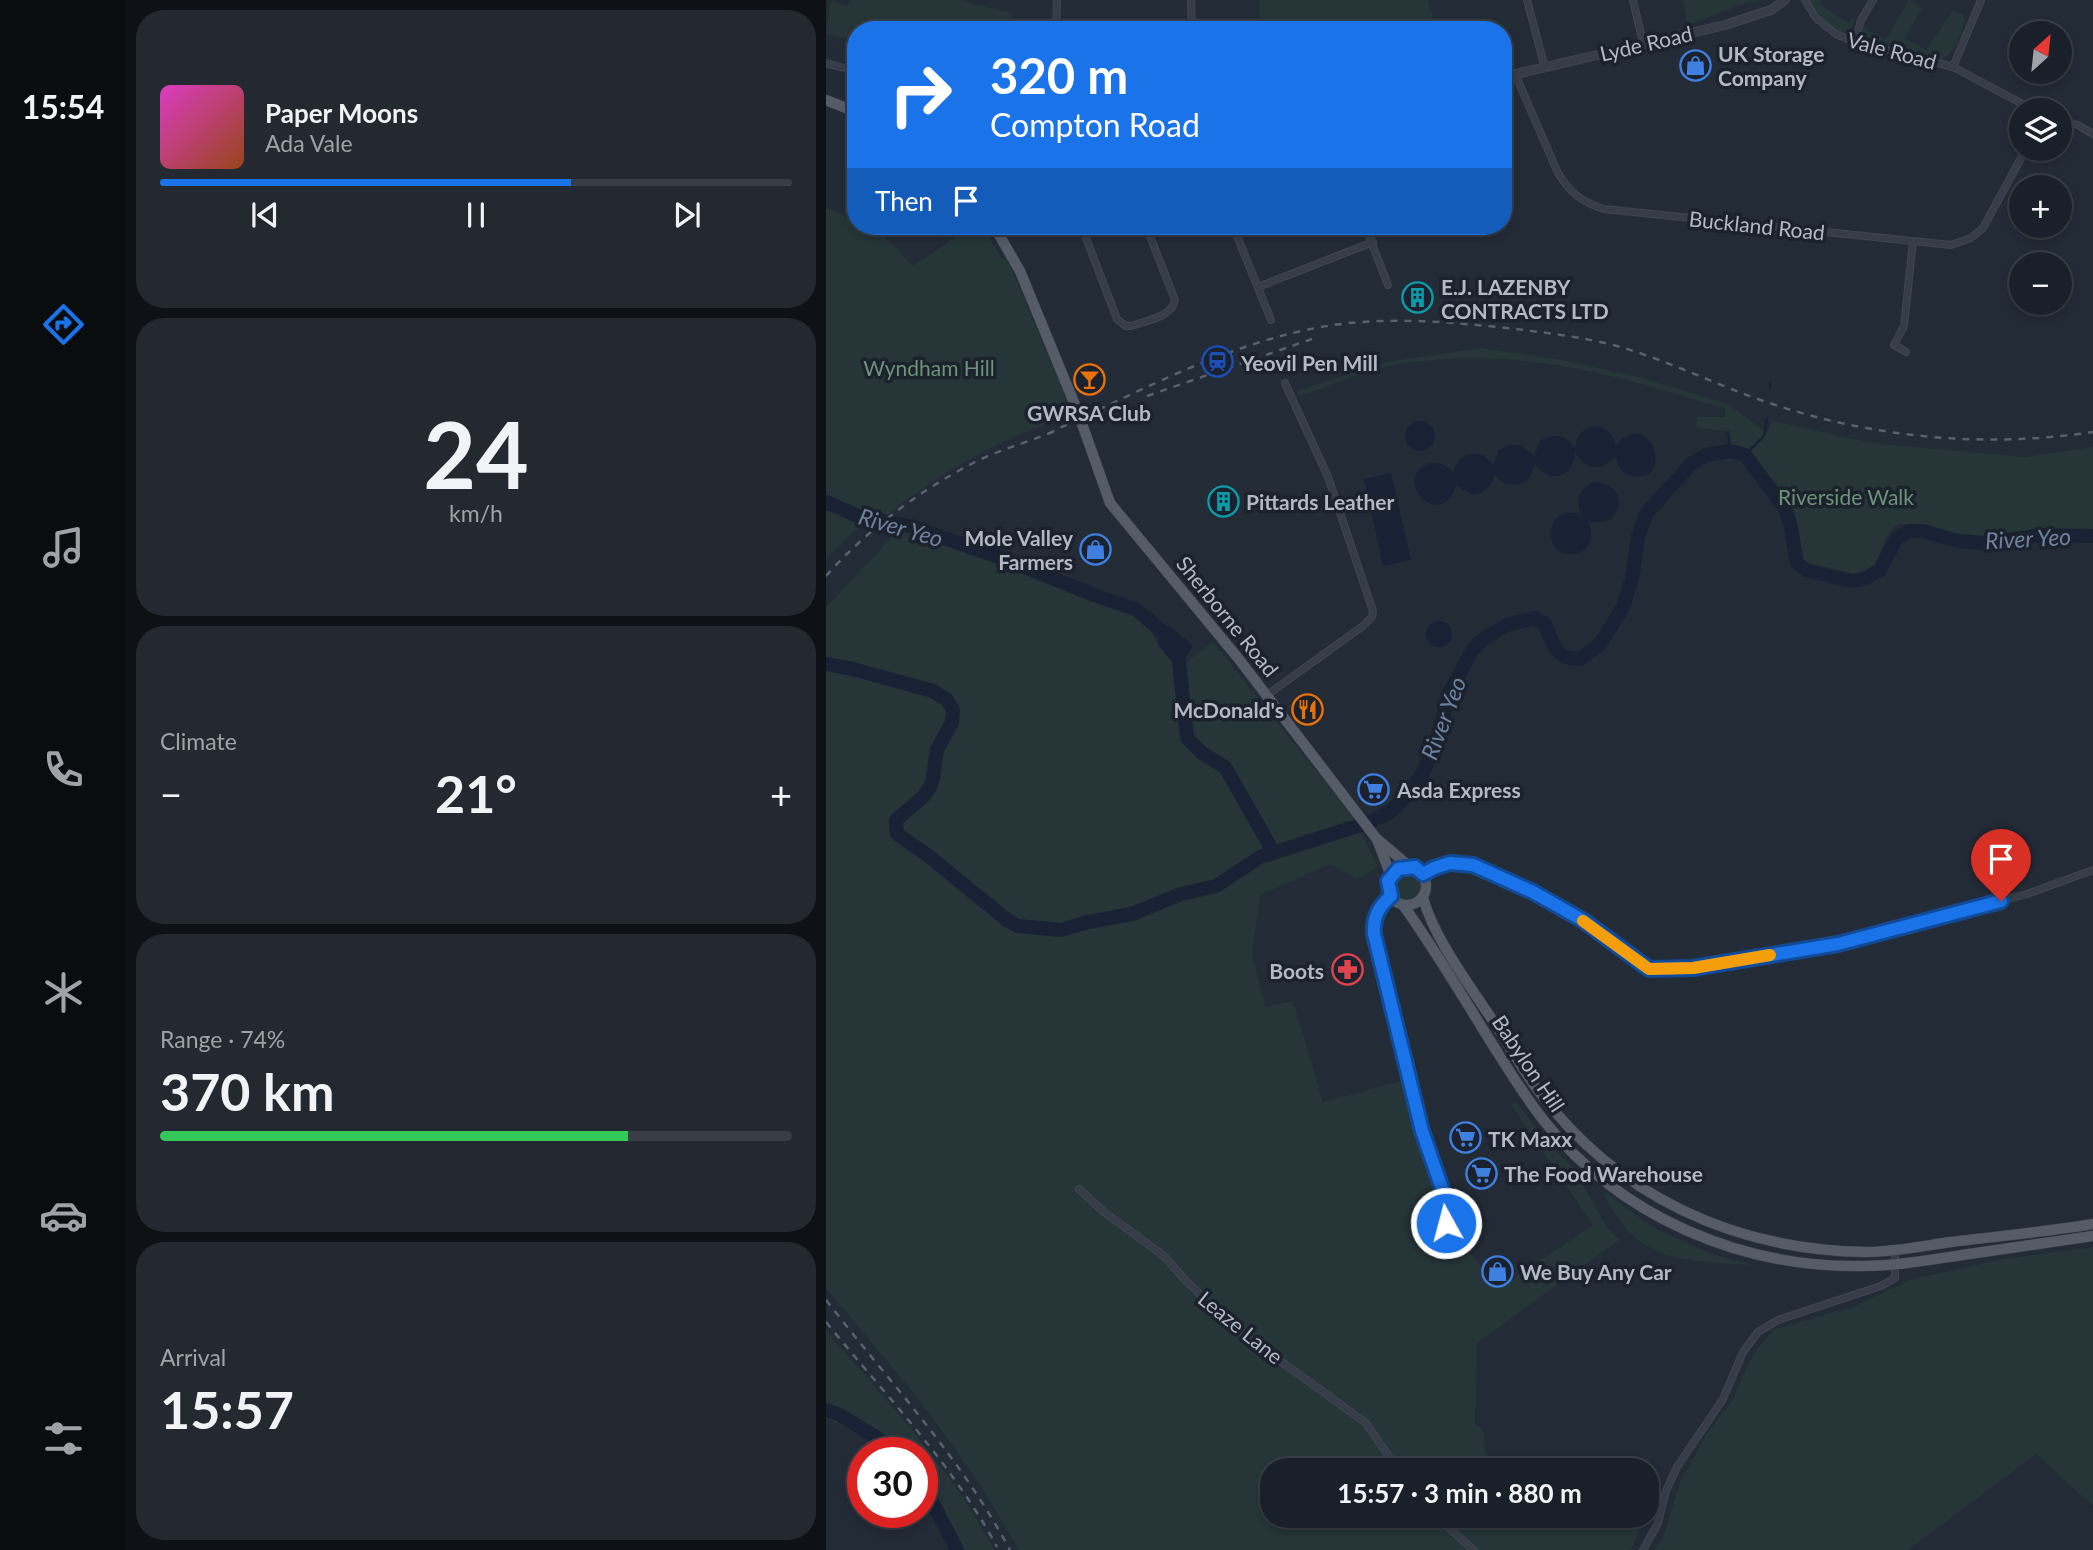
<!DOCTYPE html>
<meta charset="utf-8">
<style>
body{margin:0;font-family:Lato,sans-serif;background:#232831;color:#f1f3f6;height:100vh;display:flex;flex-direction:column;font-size:26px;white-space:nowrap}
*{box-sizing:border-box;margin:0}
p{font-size:23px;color:#9fa3a8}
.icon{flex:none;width:38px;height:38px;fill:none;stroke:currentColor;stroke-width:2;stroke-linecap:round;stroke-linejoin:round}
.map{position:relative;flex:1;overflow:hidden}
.side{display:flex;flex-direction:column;gap:10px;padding:10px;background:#0e1217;width:700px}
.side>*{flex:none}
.hud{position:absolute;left:21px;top:21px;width:665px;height:214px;border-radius:28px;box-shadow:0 4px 10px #0003,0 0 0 2px #383e46;background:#1a73e8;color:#fff;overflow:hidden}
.needle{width:46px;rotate:27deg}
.tools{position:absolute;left:1183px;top:21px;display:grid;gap:14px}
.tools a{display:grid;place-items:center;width:63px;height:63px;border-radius:50%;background:#1a2029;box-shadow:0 4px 10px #0003,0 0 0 2px #383e46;font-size:35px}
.speed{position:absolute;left:21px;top:1437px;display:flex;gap:14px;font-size:35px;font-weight:700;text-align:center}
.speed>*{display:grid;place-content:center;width:91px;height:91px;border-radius:50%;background:#1a2029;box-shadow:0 4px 10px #0003,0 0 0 2px #383e46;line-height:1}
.speed .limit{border:10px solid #d22;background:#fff;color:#111}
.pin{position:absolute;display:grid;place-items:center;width:60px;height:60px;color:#fff;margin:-72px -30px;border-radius:50% 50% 50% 0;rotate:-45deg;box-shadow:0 0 7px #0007}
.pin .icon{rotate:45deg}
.me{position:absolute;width:77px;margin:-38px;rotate:353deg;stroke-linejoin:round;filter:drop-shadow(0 0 5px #0008)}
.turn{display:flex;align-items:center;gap:24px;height:147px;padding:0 28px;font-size:32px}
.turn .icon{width:91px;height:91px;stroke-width:2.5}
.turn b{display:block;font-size:49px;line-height:60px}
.then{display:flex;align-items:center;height:66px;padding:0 28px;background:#0003;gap:14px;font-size:26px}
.big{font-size:52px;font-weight:700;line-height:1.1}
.side .widget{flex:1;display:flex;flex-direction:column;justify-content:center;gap:10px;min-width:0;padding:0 24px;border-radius:28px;background:#232831}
.side .dial{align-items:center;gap:0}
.dial b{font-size:91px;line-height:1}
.song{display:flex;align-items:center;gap:21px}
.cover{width:84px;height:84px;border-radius:10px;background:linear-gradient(135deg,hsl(310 70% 55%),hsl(20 70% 35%))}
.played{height:7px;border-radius:4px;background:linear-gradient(90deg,#1a73e8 65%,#383e46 65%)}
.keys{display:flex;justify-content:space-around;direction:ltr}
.heat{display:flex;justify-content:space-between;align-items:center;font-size:38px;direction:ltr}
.charge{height:10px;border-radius:5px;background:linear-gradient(90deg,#34c759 74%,#383e46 0)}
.trip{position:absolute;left:434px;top:1458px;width:399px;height:70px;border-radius:28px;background:#1a2029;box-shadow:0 4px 10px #0003,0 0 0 2px #383e46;font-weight:700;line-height:70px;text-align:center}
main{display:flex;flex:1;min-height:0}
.tabs{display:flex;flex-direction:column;width:126px;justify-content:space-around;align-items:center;background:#0a0d10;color:#9fa3a8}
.tabs .icon{width:49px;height:49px}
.tabs .current{color:#1a73e8}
.tabs b{font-size:32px;color:#f1f3f6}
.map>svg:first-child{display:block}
.green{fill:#253538}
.water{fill:#182234}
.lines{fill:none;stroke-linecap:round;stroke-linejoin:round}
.stream{stroke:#182234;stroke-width:2.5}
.river{stroke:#182234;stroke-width:14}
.minor-casing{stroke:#404651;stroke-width:8}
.tertiary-casing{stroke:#404651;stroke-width:10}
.primary-casing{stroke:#404651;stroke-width:11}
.minor{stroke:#373d48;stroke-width:6}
.tertiary{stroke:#373d48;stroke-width:8}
.primary{stroke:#555c68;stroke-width:10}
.rail{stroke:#59616f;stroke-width:2.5;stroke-dasharray:7 7;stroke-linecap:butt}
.primary-bridge-casing{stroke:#404651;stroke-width:11;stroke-linecap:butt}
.primary-bridge{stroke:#555c68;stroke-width:10}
.route-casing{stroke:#114b97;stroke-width:18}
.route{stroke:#1a73e8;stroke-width:12}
.slow{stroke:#f59e0b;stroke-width:12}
.labels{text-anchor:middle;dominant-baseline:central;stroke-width:7;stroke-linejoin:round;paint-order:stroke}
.street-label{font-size:21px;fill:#b2b8c4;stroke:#1c222d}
.poi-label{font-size:21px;font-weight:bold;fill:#b2b8c4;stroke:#1c222d;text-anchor:start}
.park-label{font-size:21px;fill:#6b9376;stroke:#1c222d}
.water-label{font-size:23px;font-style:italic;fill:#6e80a0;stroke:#1c222d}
</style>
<main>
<nav class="tabs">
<b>15:54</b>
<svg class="icon current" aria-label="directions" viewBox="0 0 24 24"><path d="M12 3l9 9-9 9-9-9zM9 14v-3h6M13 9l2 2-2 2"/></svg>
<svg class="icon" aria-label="music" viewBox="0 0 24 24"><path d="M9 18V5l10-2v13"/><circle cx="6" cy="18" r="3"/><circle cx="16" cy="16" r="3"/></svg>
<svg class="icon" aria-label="phone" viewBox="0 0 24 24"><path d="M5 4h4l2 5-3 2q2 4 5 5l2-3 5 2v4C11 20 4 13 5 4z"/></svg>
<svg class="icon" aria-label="climate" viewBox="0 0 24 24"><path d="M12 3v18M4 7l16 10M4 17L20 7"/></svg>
<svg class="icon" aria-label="car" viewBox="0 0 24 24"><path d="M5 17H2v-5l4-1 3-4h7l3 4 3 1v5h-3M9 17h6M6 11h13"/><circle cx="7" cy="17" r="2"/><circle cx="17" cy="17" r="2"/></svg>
<svg class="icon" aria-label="filters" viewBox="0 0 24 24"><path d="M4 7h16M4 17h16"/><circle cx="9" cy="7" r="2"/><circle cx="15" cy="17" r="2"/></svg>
</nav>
<section class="side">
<div class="widget">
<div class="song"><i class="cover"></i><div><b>Paper Moons</b><p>Ada Vale</p></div></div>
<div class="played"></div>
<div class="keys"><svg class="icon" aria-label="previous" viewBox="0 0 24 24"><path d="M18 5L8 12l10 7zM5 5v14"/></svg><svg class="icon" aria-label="pause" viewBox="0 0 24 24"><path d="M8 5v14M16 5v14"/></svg><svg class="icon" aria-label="next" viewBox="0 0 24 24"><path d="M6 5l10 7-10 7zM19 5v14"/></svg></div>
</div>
<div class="widget dial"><b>24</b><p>km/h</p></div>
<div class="widget"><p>Climate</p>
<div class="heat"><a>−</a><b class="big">21°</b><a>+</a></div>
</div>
<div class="widget"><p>Range · 74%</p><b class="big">370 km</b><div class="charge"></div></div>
<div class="widget"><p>Arrival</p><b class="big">15:57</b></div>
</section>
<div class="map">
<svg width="1267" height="1550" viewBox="0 0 1267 1550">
<rect width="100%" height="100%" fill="#232b37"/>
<g class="green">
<path d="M24 0H133L186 13 185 30H30V40L0 34 5 1 22 6Z"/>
<path d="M433 0H602L610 30H434Z"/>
<path d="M857 0H934L928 3 925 1 862 25Z"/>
<path d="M984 0H996L994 5 1023 23 1029 16 1025 30 1013 32 995 17Z"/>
<path d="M1083 0 1096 8 1079 38 1100 50 1127 10 1135 13 1139 18C1137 33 1129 53 1115 60L1036 36 1038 28 1060 39Z"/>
<path d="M0 207 30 222V226C54 226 72 250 87 266L146 226H156L175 257 182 260 246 413 242 412C223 426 199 431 177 442 136 462 97 486 61 515L52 514 31 529 0 559Z"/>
<path d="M655 348 732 359 817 378 902 404 941 433 946 421 1045 443 1199 457 1267 447V531L1223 529 1144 538 1123 534 1093 524H1073C1043 541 1067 586 1007 575 994 572 981 568 972 558L969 527 962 504 928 456 916 446 904 445 901 431 870 428 871 417H899V408C873 402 848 393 822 386 742 363 657 350 574 364 540 370 506 385 473 396L470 391 560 362Z"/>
<path d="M84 518 310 604 333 646 346 662 347 672 387 642 528 818 552 867 531 879 504 864 434 895 426 955 439 1007 467 1001 497 1102 576 1081 617 1212 598 1232H592L585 1238 620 1251 641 1250 675 1287 767 1225 685 1105 690 1102 721 1142 747 1168 782 1229 793 1240 651 1343 649 1425 657 1429 659 1453 678 1470H446V1516H712L717 1523 752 1528 817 1526 804 1550H193L152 1481 91 1397 0 1288V607Z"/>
<circle cx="580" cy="888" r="14"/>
<path d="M776 1190 830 1229 885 1254 929 1265C856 1261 810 1264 776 1190Z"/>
<path d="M1267 1247V1506L1210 1454 1082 1550H828L837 1538 854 1482 881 1433 906 1401 920 1368 931 1349 949 1329 1030 1306 1087 1279 1177 1259Z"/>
<path d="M0 1330C59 1401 126 1467 168 1550H135L122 1528 113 1524 96 1491V1452H63L44 1440 0 1418Z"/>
</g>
<g class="water">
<circle cx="594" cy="436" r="15"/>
<path d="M768 426C780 427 788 434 790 446 824 404 850 482 807 476 796 474 791 465 789 456 776 473 758 470 749 452 748 478 723 485 709 463L703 479C690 488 678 486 669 474 665 487 659 494 645 494L630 485C616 533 564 480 602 464 612 460 620 466 627 472 633 451 655 447 667 465L673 450C687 441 700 444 708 457L714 441C728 432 741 435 749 449 750 437 755 430 768 426Z"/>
<path d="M565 473 585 560 557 566 538 479Z"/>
<path d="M770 482C805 485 797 531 762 521 766 530 767 539 761 547 757 551 752 553 746 554 714 556 719 501 755 515 749 500 753 486 770 482Z"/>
<circle cx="613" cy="634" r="13"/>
<path d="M343 625 367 646 360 656 346 662 333 646 332 636Z"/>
</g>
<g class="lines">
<g class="stream">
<path d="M944 388V383"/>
<path d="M902 432 904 451"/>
<path d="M919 455 938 436 941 418"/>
</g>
<g class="river">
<path d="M0 502 32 516 84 526 178 559 268 595 311 610 340 635 353 661 361 738 376 753 399 767 448 853"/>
<path d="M0 664 27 669 107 691 121 700 127 710 126 722 111 750 107 778 104 787 97 797 70 820 71 834 104 857 181 920 192 926 235 930 262 922 306 914 355 894 390 886 434 857 544 822 562 813 581 796 598 771 612 737 623 693 647 649 657 639 681 625 709 618 719 624C726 642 730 660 754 659L774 644 797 607 806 579 812 537 820 514 866 463 880 455 904 451 919 455 958 507 964 522 971 563 980 570 1027 581 1040 578 1054 570 1070 539 1083 531H1097L1132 541 1161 543 1217 535 1267 536"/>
<path d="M0 1410 14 1415 74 1452"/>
<path d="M96 1482 131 1550"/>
</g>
<defs>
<g id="minor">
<path d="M365 0 366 30"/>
<path d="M701 0 719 68"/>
<path d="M807 0 817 43"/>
<path d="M979 0 990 18 1010 34 1029 42 1127 67 1208 110"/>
<path d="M230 30 231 0"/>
<path d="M1029 42 1035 20 1047 0"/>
<path d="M0 63 30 71"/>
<path d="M1127 67 1155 0"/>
<path d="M689 74 732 173C744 193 756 202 778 209L1125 245 1145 238 1157 228 1200 149"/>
<path d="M1234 120 1252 125 1267 134"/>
<path d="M97 226C110 237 119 234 133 226"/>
<path d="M269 226 261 233 260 238 291 319 300 326H305C320 321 346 317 349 300L324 236 319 230 307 226"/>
<path d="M407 226 445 320"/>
<path d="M539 226 562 285"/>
<path d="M432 287 547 242"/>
<path d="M1080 352 1068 345 1078 326 1087 241"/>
<path d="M441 695 537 626 546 617 547 611 502 477 459 383"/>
<path d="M597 874 608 868 624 863 647 865 707 892 758 921 823 969 867 968 1012 944 1201 894 1267 870"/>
<path d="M565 896C552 907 547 918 548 934L596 1131 621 1203 620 1224"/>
<path d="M253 1189 278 1212 338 1256 359 1280 413 1331 540 1423 572 1470"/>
<circle cx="618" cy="1232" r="9"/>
<path d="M609 1516 648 1550"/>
<path d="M817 1550 832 1523 840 1491 851 1467 897 1399 917 1352 932 1332 952 1320 1055 1286 1069 1278V1249"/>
</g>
<path id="tertiary" d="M677 77 899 25 945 10 959 0"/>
<g id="primary">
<path d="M0 100 30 112"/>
<path d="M168 226 194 271 249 405"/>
<path d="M260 435 284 503 412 658 550 838 583 866"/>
<path d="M552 842 565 876"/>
<circle cx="581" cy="886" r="19"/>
<path d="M597 898C610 944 650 993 676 1035 688 1053 698 1072 711 1089 790 1196 908 1250 1040 1252 1068 1252 1097 1246 1125 1242 1172 1236 1220 1232 1267 1224"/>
<path d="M577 905C608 948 635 994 663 1039 681 1067 698 1096 719 1122 795 1217 915 1268 1036 1266 1070 1266 1103 1260 1136 1255 1180 1249 1223 1242 1267 1236"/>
</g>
</defs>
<use href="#minor" class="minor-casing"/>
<use href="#tertiary" class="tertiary-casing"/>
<use href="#primary" class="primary-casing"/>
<use href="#minor" class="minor"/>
<use href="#tertiary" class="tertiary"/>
<use href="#primary" class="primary"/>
<g class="rail">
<path d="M321 396 486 339"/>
<path d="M222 434C245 422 268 412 291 401 354 371 421 341 490 328 555 315 625 322 690 329 722 333 755 337 787 345 836 358 882 381 929 398 1037 437 1154 449 1267 432"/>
<path d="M0 576C41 530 94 490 149 462 175 449 203 442 229 431"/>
<path d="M0 1300C65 1384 133 1455 184 1550"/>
<path d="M0 1322C60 1396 126 1463 171 1547"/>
</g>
<defs>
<path id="primary-bridge" d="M249 405 260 435"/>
</defs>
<use href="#primary-bridge" class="primary-bridge-casing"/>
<use href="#primary-bridge" class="primary-bridge"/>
</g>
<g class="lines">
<defs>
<path id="route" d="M620 1223 621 1203 596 1131 548 934C547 918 552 907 565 896L562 881 572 869 589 867 597 874 608 868 624 863 647 865 707 892 758 921 823 969 867 968 1012 944 1175 901"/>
</defs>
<use href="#route" class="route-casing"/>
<use href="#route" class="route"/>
<path class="slow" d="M757 921 823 969 867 968 944 955"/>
</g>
<defs>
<symbol id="shop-ring" viewBox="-11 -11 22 22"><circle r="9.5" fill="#1c222d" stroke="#3f7fe0" stroke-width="1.5"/><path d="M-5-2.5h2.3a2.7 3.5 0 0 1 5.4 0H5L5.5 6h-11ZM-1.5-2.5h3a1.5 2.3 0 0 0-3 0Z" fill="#3f7fe0"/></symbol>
<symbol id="building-ring" viewBox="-11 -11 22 22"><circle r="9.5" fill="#1c222d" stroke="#0f9aa8" stroke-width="1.5"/><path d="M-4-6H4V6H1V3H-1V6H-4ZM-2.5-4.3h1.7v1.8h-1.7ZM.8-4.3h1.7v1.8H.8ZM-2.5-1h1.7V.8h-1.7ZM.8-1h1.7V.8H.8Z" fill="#0f9aa8"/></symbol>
<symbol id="station-ring" viewBox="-11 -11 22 22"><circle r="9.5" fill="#1c222d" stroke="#1a4fb4" stroke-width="1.5"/><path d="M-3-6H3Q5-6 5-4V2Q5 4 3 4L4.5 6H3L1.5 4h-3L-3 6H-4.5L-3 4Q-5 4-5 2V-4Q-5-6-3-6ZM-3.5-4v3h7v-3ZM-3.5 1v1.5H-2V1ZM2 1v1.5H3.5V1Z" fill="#1a4fb4"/></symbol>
<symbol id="bar-ring" viewBox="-11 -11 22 22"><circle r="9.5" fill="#1c222d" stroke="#e8710a" stroke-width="1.5"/><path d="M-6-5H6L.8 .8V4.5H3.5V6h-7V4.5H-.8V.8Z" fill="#e8710a"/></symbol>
<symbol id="restaurant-ring" viewBox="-11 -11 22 22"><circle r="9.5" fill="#1c222d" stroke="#e8710a" stroke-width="1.5"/><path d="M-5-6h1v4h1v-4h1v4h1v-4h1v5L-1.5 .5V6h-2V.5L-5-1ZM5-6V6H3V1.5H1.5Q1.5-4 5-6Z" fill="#e8710a"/></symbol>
<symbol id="supermarket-ring" viewBox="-11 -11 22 22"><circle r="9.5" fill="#1c222d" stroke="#3f7fe0" stroke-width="1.5"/><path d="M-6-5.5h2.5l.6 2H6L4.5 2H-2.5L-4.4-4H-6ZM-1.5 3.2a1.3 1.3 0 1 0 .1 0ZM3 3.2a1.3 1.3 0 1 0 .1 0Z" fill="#3f7fe0"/></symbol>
<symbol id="pharmacy-ring" viewBox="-11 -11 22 22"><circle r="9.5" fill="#1c222d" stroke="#e0444e" stroke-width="1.5"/><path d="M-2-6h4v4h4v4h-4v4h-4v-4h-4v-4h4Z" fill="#e0444e"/></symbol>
</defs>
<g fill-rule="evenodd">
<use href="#shop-ring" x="852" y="48" width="35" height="35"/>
<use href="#building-ring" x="574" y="280" width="35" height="35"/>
<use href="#station-ring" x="374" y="344" width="35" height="35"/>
<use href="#bar-ring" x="246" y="362" width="35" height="35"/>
<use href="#building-ring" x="380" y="484" width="35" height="35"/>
<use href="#shop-ring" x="252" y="532" width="35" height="35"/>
<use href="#restaurant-ring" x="464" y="692" width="35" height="35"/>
<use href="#supermarket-ring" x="530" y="772" width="35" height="35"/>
<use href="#pharmacy-ring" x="504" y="952" width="35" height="35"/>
<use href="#supermarket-ring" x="622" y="1120" width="35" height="35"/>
<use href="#supermarket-ring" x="638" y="1156" width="35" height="35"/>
<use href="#shop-ring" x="654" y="1254" width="35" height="35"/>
</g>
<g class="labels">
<g class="street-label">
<text transform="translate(820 43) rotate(-13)">Lyde Road</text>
<text transform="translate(1066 50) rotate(15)">Vale Road</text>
<text transform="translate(931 225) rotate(6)">Buckland Road</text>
<text transform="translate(402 616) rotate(51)">Sherborne Road</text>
<text transform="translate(703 1063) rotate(56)">Babylon Hill</text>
<text transform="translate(415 1327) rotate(39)">Leaze Lane</text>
</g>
<g class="poi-label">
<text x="892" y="53">UK Storage<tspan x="892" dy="24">Company</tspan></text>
<text x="615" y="286">E.J. LAZENBY<tspan x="615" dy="24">CONTRACTS LTD</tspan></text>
<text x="415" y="362">Yeovil Pen Mill</text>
<text x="263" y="412" text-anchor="middle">GWRSA Club</text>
<text x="420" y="501">Pittards Leather</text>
<text x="247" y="537" text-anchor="end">Mole Valley<tspan x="247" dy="24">Farmers</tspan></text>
<text x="458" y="709" text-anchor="end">McDonald's</text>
<text x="571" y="789">Asda Express</text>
<text x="498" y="970" text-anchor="end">Boots</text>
<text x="662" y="1138">TK Maxx</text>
<text x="678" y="1173">The Food Warehouse</text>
<text x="694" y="1271">We Buy Any Car</text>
</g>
<g class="park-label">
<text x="103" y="367">Wyndham Hill</text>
<text x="1020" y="496">Riverside Walk</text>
</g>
<g class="water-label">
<text transform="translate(75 527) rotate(16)">River Yeo</text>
<text transform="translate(1202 538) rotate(-3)">River Yeo</text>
<text transform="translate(617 718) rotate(-69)">River Yeo</text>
</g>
</g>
</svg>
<div class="tools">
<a><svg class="needle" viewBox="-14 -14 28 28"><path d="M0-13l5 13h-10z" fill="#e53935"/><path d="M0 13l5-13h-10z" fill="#9fa3a8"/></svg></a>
<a><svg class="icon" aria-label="layers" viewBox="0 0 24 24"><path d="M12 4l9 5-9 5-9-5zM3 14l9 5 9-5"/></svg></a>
<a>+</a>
<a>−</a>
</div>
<div class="speed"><div class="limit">30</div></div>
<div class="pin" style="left:1175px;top:901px;background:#d93025"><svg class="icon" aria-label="arrive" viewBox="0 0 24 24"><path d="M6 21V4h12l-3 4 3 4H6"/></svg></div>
<svg class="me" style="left:620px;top:1223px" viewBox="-20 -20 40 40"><circle r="17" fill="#1a73e8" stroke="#fff" stroke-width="3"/><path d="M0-11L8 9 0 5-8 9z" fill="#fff"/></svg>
<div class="trip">15:57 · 3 min · 880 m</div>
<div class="hud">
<div class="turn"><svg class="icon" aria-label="right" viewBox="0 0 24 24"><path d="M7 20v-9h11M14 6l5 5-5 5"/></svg><div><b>320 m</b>Compton Road</div></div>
<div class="then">Then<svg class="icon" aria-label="arrive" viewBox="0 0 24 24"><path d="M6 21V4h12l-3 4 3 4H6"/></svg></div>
</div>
</div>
</main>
